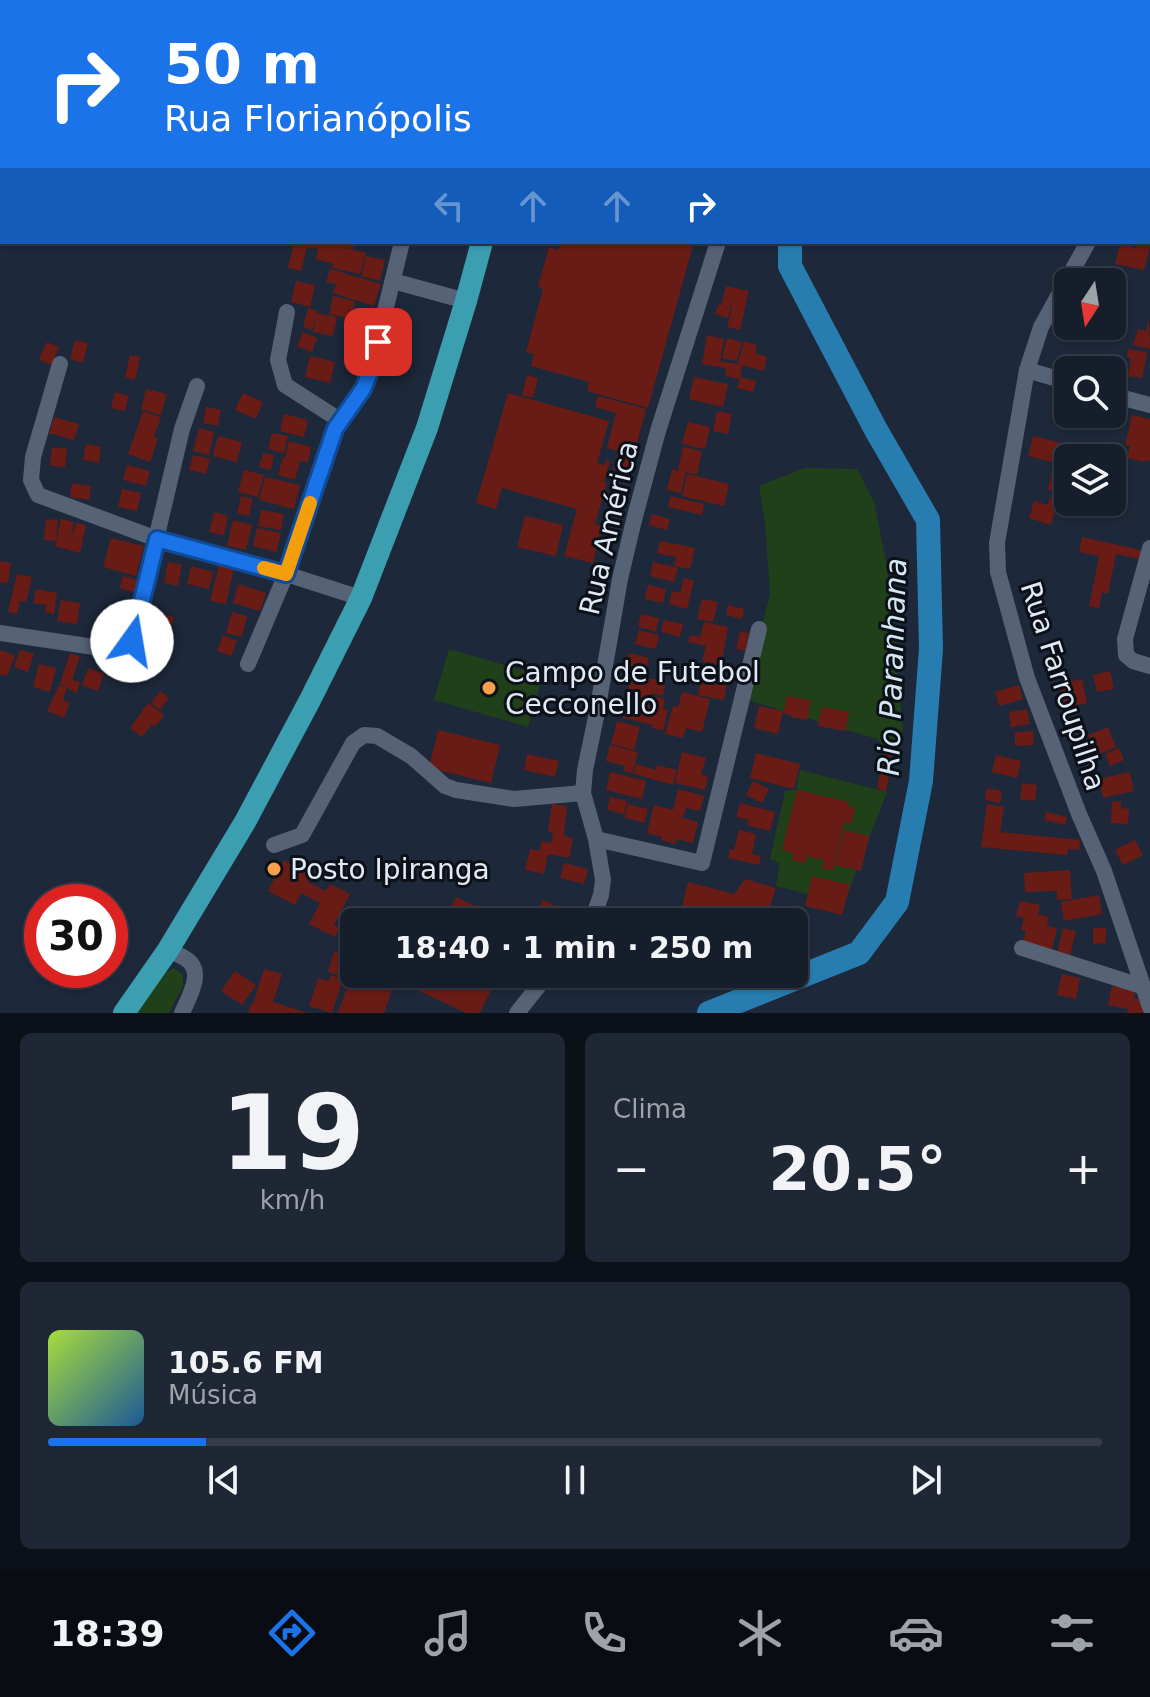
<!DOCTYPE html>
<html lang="pt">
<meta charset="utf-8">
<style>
body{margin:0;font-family:"DejaVu Sans",sans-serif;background:#1f2734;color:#f1f3f6;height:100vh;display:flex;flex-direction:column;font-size:30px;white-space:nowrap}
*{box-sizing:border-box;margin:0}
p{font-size:26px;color:#9ea2a9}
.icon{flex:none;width:44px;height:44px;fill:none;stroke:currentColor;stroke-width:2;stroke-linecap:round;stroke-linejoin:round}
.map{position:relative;height:1013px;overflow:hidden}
.side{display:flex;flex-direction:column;gap:20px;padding:20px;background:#0c1018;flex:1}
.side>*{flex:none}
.top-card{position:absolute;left:0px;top:0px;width:1150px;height:244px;box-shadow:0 2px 6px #0004,0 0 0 2px #353c48;background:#1a73e8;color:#fff;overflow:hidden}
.needle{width:52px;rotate:192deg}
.tools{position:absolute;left:1054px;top:268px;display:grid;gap:16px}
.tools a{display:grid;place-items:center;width:72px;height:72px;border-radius:12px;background:#161e2c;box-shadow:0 2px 6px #0004,0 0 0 2px #353c48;font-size:40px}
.speed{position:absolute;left:24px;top:884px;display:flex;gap:16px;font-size:40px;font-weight:700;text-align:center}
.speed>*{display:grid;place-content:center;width:104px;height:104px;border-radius:50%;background:#161e2c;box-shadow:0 2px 6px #0004,0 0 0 2px #353c48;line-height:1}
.speed .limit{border:12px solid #d22;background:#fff;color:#111}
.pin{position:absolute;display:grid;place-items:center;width:68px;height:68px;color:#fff;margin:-34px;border-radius:16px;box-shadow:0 4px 12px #0006}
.me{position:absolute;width:88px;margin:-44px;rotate:13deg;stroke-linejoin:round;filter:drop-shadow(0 0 6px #0008)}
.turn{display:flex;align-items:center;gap:28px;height:168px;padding:0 32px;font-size:36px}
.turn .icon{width:104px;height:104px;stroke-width:2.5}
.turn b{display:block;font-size:56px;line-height:68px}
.lanes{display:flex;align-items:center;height:76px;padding:0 32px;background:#0003;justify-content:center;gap:40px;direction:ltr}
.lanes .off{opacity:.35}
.big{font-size:60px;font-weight:700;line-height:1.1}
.side .card{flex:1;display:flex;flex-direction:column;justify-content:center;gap:12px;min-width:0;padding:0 28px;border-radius:12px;background:#1f2734}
.side .dial{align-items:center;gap:0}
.dial b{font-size:104px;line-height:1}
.song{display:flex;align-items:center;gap:24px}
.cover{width:96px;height:96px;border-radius:12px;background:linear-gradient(135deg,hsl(80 70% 55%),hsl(210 70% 35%))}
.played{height:8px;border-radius:4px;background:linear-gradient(90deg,#1a73e8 15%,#353c48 15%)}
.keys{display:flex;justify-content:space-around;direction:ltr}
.heat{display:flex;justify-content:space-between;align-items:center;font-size:44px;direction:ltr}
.side .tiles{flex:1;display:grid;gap:20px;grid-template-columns:1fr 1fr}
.card:last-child{grid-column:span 2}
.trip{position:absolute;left:340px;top:908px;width:468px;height:80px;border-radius:12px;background:#161e2c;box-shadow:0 2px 6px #0004,0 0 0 2px #353c48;font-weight:700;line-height:80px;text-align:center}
.tab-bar{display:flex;height:128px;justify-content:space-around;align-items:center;background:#090c12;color:#9ea2a9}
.tab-bar .icon{width:56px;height:56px}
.tab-bar .selected{color:#1a73e8}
.tab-bar b{font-size:36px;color:#f1f3f6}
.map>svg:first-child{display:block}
.green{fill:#20401a}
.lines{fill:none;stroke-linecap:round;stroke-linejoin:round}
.river{stroke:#277daf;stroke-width:24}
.building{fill:#691c15}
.minor{stroke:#566377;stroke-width:16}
.major{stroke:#3b9eb1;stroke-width:22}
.route-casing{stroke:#114b97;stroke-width:20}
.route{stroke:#1a73e8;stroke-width:14}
.slow{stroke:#f59e0b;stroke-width:14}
.poi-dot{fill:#f9a04c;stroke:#0c1118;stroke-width:3}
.labels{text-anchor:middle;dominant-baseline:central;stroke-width:6;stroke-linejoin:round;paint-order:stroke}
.street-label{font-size:28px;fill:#e2e9f6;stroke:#0c1118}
.poi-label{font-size:28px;fill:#e2e9f6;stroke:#0c1118;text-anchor:start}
.water-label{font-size:30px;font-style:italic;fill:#d3e7f5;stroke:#0c1118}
</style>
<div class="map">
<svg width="1150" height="1013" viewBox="0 0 1150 1013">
<rect width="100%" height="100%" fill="#1d283a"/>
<g class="green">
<path d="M805 468 857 469 874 502 887 566 903 729 899 745 889 752 877 739 744 699 770 594 765 522 759 486Z"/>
<path d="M449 649 543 676 528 727 434 700Z"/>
<path d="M800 770 887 792 844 903 776 886 780 863 770 859 785 791 796 790Z"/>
<path d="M174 968 183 975V986L169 1013H137L166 972Z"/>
</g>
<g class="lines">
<g class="river">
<path d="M902 2 904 0"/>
<path d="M709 1013 859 953 897 902 921 781 931 649 928 520 876 430 790 266V242"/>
</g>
</g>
<g class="building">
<path d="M294 242H355L353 249 341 247 366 253 360 274 332 268 333 264 316 259 318 249 307 247 301 271 288 268Z"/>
<path d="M560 242H694L648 408 587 391 589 382 531 366 534 354 526 352 543 289 538 287 549 247 558 250Z"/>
<path d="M1120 244 1136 248 1137 244 1150 247 1144 270 1115 264Z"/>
<path d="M366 256 385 260 380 281 361 276Z"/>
<path d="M330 269 381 284 374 306 333 293 336 284 326 282Z"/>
<path d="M296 281 315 285 310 307 291 302Z"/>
<path d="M726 286 749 291 740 330 727 327 733 303 731 308 722 306 731 309 727 318 715 314 719 304 721 305Z"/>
<path d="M333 296 355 301 351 319 329 314Z"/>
<path d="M308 308 317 310 316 313 337 317 333 336 313 332 316 317 312 330 303 327Z"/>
<path d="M1149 319 1150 349 1133 345 1138 329 1146 331Z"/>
<path d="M303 332 317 338 312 352 297 346Z"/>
<path d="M707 335 724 339 720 361 738 364 744 341 757 345 755 353 767 357 764 371 742 365 740 379 725 376 726 368 702 364Z"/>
<path d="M727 338 742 342 737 361 722 358Z"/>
<path d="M75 340 88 343 83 363 70 359Z"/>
<path d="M47 342 59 347 51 365 39 359Z"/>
<path d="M1128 349 1147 352 1142 378 1128 376 1131 358 1127 357Z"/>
<path d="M130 355 140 357 135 380 125 377Z"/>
<path d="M310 356 335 362 330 383 305 377Z"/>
<path d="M527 375 538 378 533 398 522 395Z"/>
<path d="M694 377 728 384 723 407 689 399Z"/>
<path d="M740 377 756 381 753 392 737 388Z"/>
<path d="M146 389 167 394 161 415 141 409Z"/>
<path d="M115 392 129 396 125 411 111 408Z"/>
<path d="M243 393 263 402 256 419 235 410Z"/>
<path d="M508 393 609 421 597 463 604 465 606 460 610 461 604 482 607 483 595 524 602 526 593 563 564 556 577 509 502 488 496 509 476 503Z"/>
<path d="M1057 393 1068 397V414H1081L1079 421 1051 410Z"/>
<path d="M598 396 646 409 629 474 613 470 618 451 607 448 616 413 595 407Z"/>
<path d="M206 407 221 410 218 426 203 423Z"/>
<path d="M143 411 161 417 154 437 158 439 150 462 128 454Z"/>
<path d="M717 411 732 414 728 434 713 431Z"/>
<path d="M284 414 308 420 304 437 280 431Z"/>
<path d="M1132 415 1150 419V461L1146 460 1145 462 1127 458 1130 446 1125 445Z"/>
<path d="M54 417 79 424 74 440 49 433Z"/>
<path d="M688 422 710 427 705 449 682 444Z"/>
<path d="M199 428 214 432 209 455 193 451Z"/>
<path d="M272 433 288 436 284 453 268 449Z"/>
<path d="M218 436 242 442 237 462 213 456Z"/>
<path d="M1033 436 1066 444 1061 464 1028 456Z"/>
<path d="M289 441 311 447 308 462 300 461 295 480 278 475 283 457 285 458Z"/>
<path d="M86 444 101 447 99 463 83 460Z"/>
<path d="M52 447 67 449 65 467 50 466Z"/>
<path d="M683 447 702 451 697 475 686 472 681 493 667 490 672 469 678 471Z"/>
<path d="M263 453 274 455 271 470 259 467Z"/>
<path d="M193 455 210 459 206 474 189 470Z"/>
<path d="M127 465 150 471 146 486 123 480Z"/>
<path d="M1053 467 1068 471V496L1048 490Z"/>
<path d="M244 470 264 475 258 497 238 492Z"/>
<path d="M687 474 729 484 724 506 682 496Z"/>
<path d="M265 477 300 485 294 509 259 500Z"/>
<path d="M72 483 91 486 89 500 70 497Z"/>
<path d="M122 489 141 493 137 511 118 507Z"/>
<path d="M241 496 253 499 249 516 237 513Z"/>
<path d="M671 496 704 504 702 515 668 507Z"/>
<path d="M1050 497 1070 502 1066 515 1056 512V507L1051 525 1029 518 1034 501 1048 505Z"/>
<path d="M261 510 284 514 281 530 258 526Z"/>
<path d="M214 512 228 516 224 535 209 532Z"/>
<path d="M652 514 670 519 667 530 649 525Z"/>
<path d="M525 516 563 525 556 556 517 547Z"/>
<path d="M46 519 58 520 56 541 44 540Z"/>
<path d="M61 519 74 522 70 542 76 523 86 525 80 553 55 546Z"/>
<path d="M233 520 252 525 246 550 227 546Z"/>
<path d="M257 528 281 533 276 552 253 546Z"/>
<path d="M1082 537 1141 550 1139 559 1116 554 1108 594 1102 592 1099 608 1089 606 1099 556 1079 552Z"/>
<path d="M111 538 144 546 136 576 103 567Z"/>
<path d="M660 541 695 548 690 569 674 566 676 557 657 553Z"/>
<path d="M0 561 11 563 8 583 0 582Z"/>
<path d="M168 562 182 565 178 586 164 583Z"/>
<path d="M653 562 678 568 674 582 650 576Z"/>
<path d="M219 564 234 568 226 604 210 601Z"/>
<path d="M191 566 213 572 209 589 187 584Z"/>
<path d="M17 574 32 577 26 602 20 601 17 614 8 612Z"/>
<path d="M123 576 139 580 136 593 120 588Z"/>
<path d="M684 578 694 581 687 609 669 604 672 591 680 593Z"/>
<path d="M238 584 266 593 260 611 233 603Z"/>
<path d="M648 585 666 589 663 603 645 599Z"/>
<path d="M36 589 57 593 54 614 45 612 46 605 33 603Z"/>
<path d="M702 599 718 602 713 622 697 619Z"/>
<path d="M61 600 80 603 77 624 57 621Z"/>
<path d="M728 605 744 609 742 619 726 615Z"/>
<path d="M154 612 174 617 168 637 148 632Z"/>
<path d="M232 612 247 616 242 637 226 633Z"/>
<path d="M641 614 659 618 656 631 638 627Z"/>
<path d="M664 620 683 624 680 637 661 632Z"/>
<path d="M704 622 728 627 721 665 702 661 706 646 688 642 690 635 700 637Z"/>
<path d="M639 630 659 635 656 649 635 644Z"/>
<path d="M740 631 749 633 745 651 736 649Z"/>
<path d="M148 635 167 640 161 660 143 655Z"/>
<path d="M223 635 237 641 231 656 217 651Z"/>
<path d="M0 650 15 655 7 676 0 674Z"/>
<path d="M20 650 34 654 28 672 14 667Z"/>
<path d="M70 653 80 657 72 680 80 682 77 693 60 684Z"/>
<path d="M629 653 649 658 645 674 625 669Z"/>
<path d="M39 664 56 668 50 692 33 687Z"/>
<path d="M88 668 104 674 98 691 82 685Z"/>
<path d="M1110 671 1114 689 1097 692 1093 675Z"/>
<path d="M702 673 728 677 724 700 698 695Z"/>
<path d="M631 676 666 681 663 696 651 693 649 702 627 697Z"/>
<path d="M1082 679 1087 703 1063 708 1058 684Z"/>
<path d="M59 685 67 688 63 700 70 703 64 718 47 711Z"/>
<path d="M1019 685 1023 699 999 706 995 692Z"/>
<path d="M160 691 169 698 160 710 151 703Z"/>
<path d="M682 692 710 699 702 732 686 728 683 738 665 734 673 706 678 707Z"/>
<path d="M653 696 665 699 663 709 668 710 663 731 652 728 653 725 623 718 627 701 651 706Z"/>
<path d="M787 696 811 700 807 720 791 717V715L783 713Z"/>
<path d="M148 703 164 715 155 727 152 724 142 737 130 728Z"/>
<path d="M759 706 783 711 778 734 754 728Z"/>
<path d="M822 707 849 712 845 731 818 726Z"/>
<path d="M1027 709 1030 724 1011 727 1009 712Z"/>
<path d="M617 721 640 727 634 750 611 744Z"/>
<path d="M1108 727 1116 747 1097 755 1088 735Z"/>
<path d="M438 730 500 745 491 783 429 768Z"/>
<path d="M1033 731 1034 745 1015 746V732Z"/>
<path d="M610 745 638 752 633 773 623 771 625 766 606 761Z"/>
<path d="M885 745 894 747 886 791 877 789Z"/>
<path d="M1119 748 1124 760 1110 766 1105 754Z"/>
<path d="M682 752 706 758 701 775 708 776 705 790 675 783Z"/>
<path d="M756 753 800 764 794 789 750 778Z"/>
<path d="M527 754 559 761 555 777 524 770Z"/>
<path d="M996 755 1021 761 1017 778 992 772Z"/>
<path d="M636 764 656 770 657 765 677 770 673 785 634 774Z"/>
<path d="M610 772 646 781 642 799 606 790Z"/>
<path d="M1130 772 1134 791 1103 798 1099 779Z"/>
<path d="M753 781 769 789 762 803 746 795Z"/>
<path d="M1022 783 1037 785 1035 801 1020 799Z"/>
<path d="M987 788 1002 791 1000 803 985 800Z"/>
<path d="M678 789 704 796 700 811 686 808 683 818 698 822 693 843 677 839 676 844 661 840 662 837 647 833 654 805 673 810Z"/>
<path d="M797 790 849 802 848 806 855 808 851 824 844 822 833 871 822 868 824 860 807 856 805 863 792 860 793 853 782 850Z"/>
<path d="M610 797 627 801 624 814 607 810Z"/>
<path d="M1112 801 1121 802V808L1129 809 1128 824 1111 823Z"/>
<path d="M740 803 775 812 770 831 747 825 749 820 736 817Z"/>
<path d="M552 804 567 806 564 836 573 838 569 858 548 854 544 874 525 870 530 849 539 851 542 841 551 843 553 833 548 832Z"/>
<path d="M628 804 648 809 644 823 624 817Z"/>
<path d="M987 804 1004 807 1000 832 1080 840 1079 850 1068 849 1067 855 981 847Z"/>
<path d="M1046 812 1067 817 1065 825 1044 820Z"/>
<path d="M739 830 756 834 752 854 761 856 759 865 728 858 730 849 734 850Z"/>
<path d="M844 830 869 836 861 871 835 865Z"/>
<path d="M1135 840 1143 855 1123 865 1115 850Z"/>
<path d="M284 860 312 874 308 882 326 891 330 884 350 894 334 925 340 928 335 937 309 924 320 903 301 893 295 905 268 891Z"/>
<path d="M564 863 588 869 584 884 560 878Z"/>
<path d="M1070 870 1072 899 1057 900V891L1025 892 1024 873Z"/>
<path d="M812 876 850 885 842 915 805 906Z"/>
<path d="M745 879 776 888 765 922H678L688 882 734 894Z"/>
<path d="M1099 895 1102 914 1064 921 1061 902Z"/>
<path d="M456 897 510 922H444Z"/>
<path d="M543 900 570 913 566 922H532Z"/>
<path d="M1020 901 1040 905 1038 914 1049 917 1047 926 1057 928 1052 949 1023 942 1026 931 1021 930 1024 918 1016 916Z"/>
<path d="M613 909 636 922H606Z"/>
<path d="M1063 928 1076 931 1070 956 1057 953Z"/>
<path d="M1093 928H1106V943L1093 944Z"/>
<path d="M334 951 351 956 345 977 328 972Z"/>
<path d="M354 967V974H407L403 986 394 983 384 1013H338Z"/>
<path d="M264 969 282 974 273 1002 308 1013H248L251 1004H253Z"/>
<path d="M235 971 256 985 242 1005 221 991Z"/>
<path d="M419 974H488L486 978 495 982 480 1013H466L413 988Z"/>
<path d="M1062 974 1080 978 1076 999 1057 995Z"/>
<path d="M331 975 343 979 332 1013 309 1006 318 978 329 981Z"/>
<path d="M1112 986 1135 990 1134 998 1146 1002 1144 1013H1127L1128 1009 1108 1005Z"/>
</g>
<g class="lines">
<g class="minor">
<path d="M784 2V0"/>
<path d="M1148 110 1150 100"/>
<path d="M1148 192 1150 193"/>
<path d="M1088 242 1041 327 1027 370 997 543 998 572 1027 678 1079 814 1104 871 1150 1007"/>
<path d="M393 281 466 301"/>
<path d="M287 312 278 360 285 385 341 421"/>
<path d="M60 364 33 457 31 480 38 495 157 539 286 574 361 598"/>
<path d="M1027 370 1068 382"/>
<path d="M1112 395 1150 405"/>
<path d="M1150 548 1125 639 1126 655 1133 661 1150 666"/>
<path d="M0 633 114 650 125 647 132 641 182 429 197 386"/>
<path d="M248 664 286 574 335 429 363 389 370 372 402 242"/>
<path d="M596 839 702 863 759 629"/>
<path d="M274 845 302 835 353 743 364 735 377 736 411 756 445 786 456 790 514 799 583 793"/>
<path d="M588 922 595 912 601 895 603 880 596 839 583 793 585 770 597 712 620 579 634 520 658 431 718 242"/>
<path d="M1022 948 1144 987"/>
<path d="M168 950C174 953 181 955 186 959 205 971 189 997 182 1013"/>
<path d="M517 1013 548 974"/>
</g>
<g class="major">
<path d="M545 2 546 0"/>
<path d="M124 1013 168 950 245 822 310 700 361 598 427 428 466 301 482 242"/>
</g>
</g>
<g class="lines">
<defs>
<path id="route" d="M132 641 157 539 286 574 335 429 363 389 370 372 378 342"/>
</defs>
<use href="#route" class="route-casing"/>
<use href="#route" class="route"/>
<path class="slow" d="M264 568 286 574 310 503"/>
</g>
<g class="poi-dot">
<circle cx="489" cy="688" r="8"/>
<circle cx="274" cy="869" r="8"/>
</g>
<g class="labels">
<g class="street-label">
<text transform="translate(609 528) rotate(-77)">Rua América</text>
<text transform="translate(1063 686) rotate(72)">Rua Farroupilha</text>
</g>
<g class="poi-label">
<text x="505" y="672">Campo de Futebol<tspan x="505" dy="32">Cecconello</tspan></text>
<text x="290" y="869">Posto Ipiranga</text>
</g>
<g class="water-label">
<text transform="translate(892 667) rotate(-88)">Rio Paranhana</text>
</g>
</g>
</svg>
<div class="tools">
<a><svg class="needle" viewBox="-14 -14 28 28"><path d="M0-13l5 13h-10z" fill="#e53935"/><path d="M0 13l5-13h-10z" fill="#9ea2a9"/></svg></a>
<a><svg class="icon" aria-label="search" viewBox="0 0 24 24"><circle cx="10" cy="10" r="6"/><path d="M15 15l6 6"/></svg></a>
<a><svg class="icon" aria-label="layers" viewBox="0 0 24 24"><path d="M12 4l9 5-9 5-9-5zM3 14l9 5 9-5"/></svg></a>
</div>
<div class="speed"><div class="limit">30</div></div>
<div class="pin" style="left:378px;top:342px;background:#d93025"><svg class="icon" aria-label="arrive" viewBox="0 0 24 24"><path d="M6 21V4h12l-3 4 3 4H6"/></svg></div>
<svg class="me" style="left:132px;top:641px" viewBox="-20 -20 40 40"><circle r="19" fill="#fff"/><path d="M0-13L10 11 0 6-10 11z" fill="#1a73e8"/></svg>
<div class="trip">18:40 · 1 min · 250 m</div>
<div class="top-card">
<div class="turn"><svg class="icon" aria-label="right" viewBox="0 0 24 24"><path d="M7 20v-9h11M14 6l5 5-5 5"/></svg><div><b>50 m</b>Rua Florianópolis</div></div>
<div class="lanes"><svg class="icon off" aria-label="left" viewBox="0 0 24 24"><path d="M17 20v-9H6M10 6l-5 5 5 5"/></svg><svg class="icon off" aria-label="ahead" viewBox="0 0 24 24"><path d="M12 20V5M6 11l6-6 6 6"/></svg><svg class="icon off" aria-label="ahead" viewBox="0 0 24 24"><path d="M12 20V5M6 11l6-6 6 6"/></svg><svg class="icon" aria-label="right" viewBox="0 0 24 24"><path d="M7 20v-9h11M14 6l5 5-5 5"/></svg></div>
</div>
</div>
<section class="side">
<div class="tiles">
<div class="card dial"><b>19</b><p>km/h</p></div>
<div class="card"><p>Clima</p>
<div class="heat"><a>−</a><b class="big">20.5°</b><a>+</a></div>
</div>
<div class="card">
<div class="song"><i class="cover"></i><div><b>105.6 FM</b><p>Música</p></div></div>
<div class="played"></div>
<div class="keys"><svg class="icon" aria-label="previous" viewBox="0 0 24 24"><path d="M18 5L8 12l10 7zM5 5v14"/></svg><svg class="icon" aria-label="pause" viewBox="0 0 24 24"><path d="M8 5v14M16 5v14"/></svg><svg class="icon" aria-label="next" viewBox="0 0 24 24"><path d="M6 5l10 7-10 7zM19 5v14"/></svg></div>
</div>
</div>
</section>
<nav class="tab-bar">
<b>18:39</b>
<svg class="icon selected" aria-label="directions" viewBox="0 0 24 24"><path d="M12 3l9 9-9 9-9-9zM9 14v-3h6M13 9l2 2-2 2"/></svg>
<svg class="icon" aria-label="music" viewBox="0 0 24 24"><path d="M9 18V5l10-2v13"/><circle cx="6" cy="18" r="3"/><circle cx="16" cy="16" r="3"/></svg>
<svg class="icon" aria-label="phone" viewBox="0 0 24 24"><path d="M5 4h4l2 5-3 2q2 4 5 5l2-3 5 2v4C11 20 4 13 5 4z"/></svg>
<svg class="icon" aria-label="climate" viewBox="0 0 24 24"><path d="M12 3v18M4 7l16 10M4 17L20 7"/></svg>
<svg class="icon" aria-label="car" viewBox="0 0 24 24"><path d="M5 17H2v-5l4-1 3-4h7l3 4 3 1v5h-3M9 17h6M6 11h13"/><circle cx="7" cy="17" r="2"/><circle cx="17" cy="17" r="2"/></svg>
<svg class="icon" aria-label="filters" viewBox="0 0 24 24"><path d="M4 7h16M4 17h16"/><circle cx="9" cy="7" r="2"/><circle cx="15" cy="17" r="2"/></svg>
</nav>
